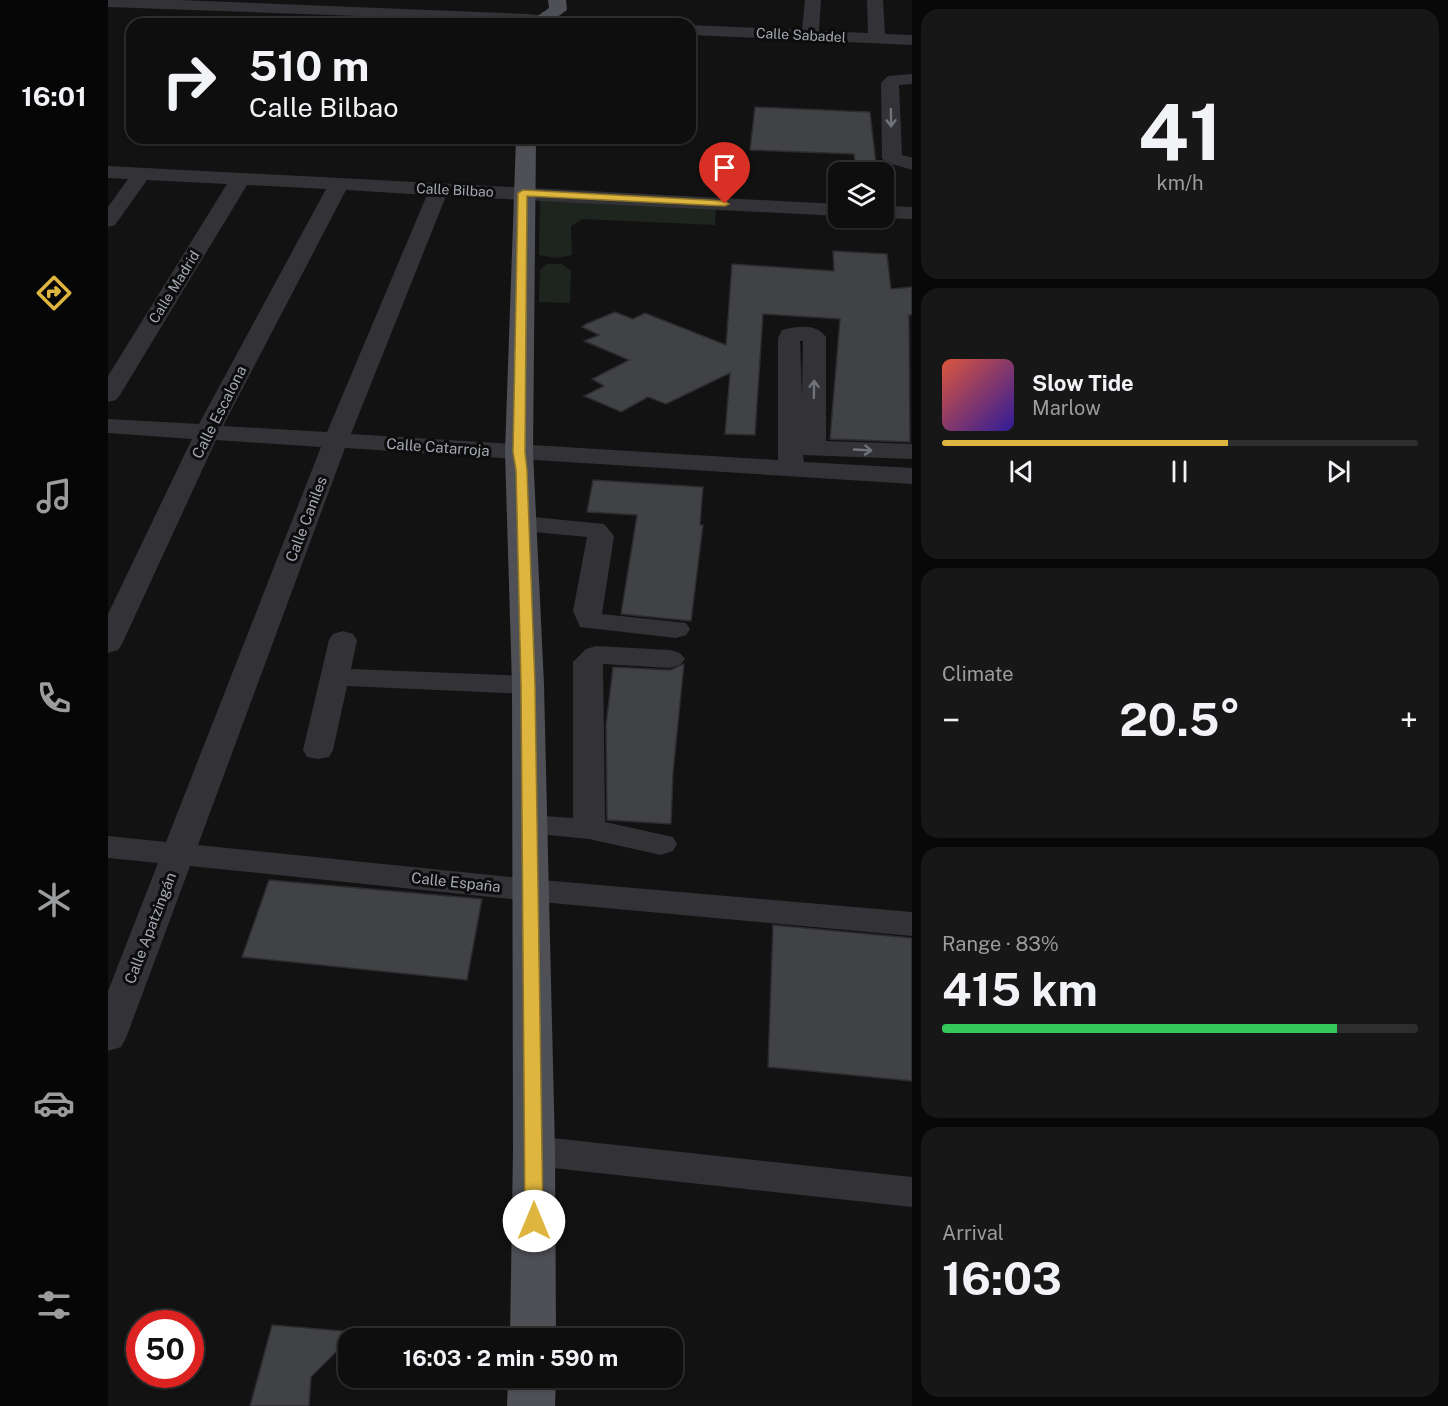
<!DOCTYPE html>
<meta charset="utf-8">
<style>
body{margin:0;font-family:"Public Sans",sans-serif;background:#171717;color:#f1f3f6;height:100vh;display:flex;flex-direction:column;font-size:22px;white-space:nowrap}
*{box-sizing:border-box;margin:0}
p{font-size:20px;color:#9b9c9e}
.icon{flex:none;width:33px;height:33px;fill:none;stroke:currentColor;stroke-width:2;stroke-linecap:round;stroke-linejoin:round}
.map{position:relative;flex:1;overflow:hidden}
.details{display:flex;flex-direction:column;gap:9px;padding:9px;background:#080808;width:536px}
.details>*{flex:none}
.banner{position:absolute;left:18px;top:18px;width:570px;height:126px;border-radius:18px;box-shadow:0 2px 4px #0004,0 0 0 2px #2e2e2e;background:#0e0e0e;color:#f1f3f6;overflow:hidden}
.controls{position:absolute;left:720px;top:162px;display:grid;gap:12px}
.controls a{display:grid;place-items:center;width:66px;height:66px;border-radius:12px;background:#0e0e0e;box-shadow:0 2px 4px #0004,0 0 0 2px #2e2e2e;font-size:30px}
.speed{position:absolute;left:18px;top:1310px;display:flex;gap:12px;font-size:30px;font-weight:700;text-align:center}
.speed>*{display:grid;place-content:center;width:78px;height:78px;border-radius:50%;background:#0e0e0e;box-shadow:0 2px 4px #0004,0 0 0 2px #2e2e2e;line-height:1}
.speed .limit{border:9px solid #d22;background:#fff;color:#111}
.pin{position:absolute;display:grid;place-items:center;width:51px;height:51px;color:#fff;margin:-62px -26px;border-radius:50% 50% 50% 0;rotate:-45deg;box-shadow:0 0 6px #0007}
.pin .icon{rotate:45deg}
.me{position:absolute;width:66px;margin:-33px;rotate:0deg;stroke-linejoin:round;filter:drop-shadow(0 0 4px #0008)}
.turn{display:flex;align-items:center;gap:21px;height:126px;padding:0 24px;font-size:27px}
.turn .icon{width:78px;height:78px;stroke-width:2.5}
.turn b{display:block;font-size:42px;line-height:51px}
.big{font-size:45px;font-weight:700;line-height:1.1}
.details .widget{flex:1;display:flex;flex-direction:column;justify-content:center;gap:9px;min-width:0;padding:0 21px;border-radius:18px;background:#171717}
.details .dial{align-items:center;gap:0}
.dial b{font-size:78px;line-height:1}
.song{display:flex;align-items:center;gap:18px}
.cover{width:72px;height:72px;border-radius:9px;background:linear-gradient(135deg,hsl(10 70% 55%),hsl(250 70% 35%))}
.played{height:6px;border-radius:3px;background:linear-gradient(90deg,#deb53e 60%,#2e2e2e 60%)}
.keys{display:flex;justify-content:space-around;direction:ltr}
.heat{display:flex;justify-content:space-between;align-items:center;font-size:33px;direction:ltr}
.charge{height:9px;border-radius:4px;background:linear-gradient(90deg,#34c759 83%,#2e2e2e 0)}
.trip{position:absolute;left:230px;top:1328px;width:345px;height:60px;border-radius:18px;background:#0e0e0e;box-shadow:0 2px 4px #0004,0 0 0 2px #2e2e2e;font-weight:700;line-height:60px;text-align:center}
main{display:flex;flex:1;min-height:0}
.tab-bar{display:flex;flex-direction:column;width:108px;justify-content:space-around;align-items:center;background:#060606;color:#9b9c9e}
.tab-bar .icon{width:42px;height:42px}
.tab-bar .current{color:#deb53e}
.tab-bar b{font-size:27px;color:#f1f3f6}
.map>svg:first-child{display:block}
.green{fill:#1e251f}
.building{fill:#414246;stroke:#2c2c2f;stroke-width:1.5}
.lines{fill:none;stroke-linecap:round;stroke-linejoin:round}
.minor{fill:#333337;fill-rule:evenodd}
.major{fill:#4f5056;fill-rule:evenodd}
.oneway{stroke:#71737b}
.route{fill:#deb53e;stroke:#907628;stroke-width:1.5}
.labels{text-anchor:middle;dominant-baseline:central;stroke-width:6;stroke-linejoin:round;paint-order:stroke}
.far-street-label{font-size:14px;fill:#a4a8b2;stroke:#0d0d0e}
.street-label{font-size:15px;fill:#a4a8b2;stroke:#0d0d0e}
</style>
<main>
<nav class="tab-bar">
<b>16:01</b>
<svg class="icon current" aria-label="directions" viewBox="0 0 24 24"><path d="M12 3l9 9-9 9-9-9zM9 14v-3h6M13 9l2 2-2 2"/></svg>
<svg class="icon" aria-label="music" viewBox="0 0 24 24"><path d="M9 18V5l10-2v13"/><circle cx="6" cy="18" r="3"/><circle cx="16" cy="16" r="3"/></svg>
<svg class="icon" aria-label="phone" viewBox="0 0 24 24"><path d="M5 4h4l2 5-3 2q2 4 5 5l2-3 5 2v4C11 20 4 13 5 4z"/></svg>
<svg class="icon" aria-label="climate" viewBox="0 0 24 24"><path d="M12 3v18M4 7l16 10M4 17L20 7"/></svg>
<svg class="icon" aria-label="car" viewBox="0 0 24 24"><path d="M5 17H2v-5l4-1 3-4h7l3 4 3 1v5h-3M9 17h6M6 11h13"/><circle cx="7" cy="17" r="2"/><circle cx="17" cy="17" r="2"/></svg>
<svg class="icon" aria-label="filters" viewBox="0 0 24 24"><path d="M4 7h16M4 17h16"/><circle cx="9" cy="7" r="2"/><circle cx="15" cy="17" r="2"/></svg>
</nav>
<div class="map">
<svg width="805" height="1406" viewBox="0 0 805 1406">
<rect width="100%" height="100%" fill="#121213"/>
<g class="green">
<path d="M432 200 608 209 607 225 474 219 463 226 464 255 449 258 431 255Z"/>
<path d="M439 264H454L463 271 462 303 431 302 432 270Z"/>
</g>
<g class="building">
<path d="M647 107 762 112 769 172H748L746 154 642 150Z"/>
<path d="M725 251 779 254 783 289 804 287V315H801L802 442 722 439 732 319 655 314 647 435 617 434 622 373 558 404 540 397 513 412 476 396 496 386 484 379 521 360 476 341 491 335 474 327 478 324 507 312 525 319 537 313 618 345 624 264 726 271Z"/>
<path d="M485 480 595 487 592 525H595L583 621 513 614 529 515 479 512Z"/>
<path d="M576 664 565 773 563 824 499 820 498 725 505 667 562 670Z"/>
<path d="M161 880 374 899 359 980 134 957Z"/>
<path d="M665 925 804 938V1081L660 1067Z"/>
<path d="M164 1325 248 1332 203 1377 201 1406H142Z"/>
</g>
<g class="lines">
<g class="minor">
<path d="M0 0H71L419 14 467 19 475 24 0 7Z"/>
<path d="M697 0H713L711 31 760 33 759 0H775L777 34 805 35V45L582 35V25L694 30Z"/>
<path d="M805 74V84L791 85 794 155 805 158V170L777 162 774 158 773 83 780 76Z"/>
<path d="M0 166 730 204V216L338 196 243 434 670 460V338L674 330C689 326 709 323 718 337V441L805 444V459L695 455 696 462 805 468V484L237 448 90 845 422 879 805 912V936L422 901 82 866 18 1038 13 1047 0 1051V991L50 863 0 858V836L58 842 213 447 108 440 14 644 10 650 0 653V614L84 439 0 433V419L91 424 218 189 139 185 12 395 8 400 0 402V376L119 184 39 180 7 225 0 227V207L20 179 0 178ZM238 190 319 195 219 432 115 426ZM692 341H695L694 397Z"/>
<path d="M776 206 805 207V219L774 218Z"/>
<path d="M415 516 496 524 506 536 494 614 578 623 582 629 578 635 568 638 472 627 465 611 479 537 406 530 402 524 406 518Z"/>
<path d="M235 631 245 634 249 640 243 669 420 676 430 679 435 685 430 691 420 694 239 686 225 750 221 757 210 759 199 757 195 750 221 640 225 634Z"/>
<path d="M488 646 562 650 572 653 577 659 572 665 562 668 495 664 497 822 565 837 569 844 565 851 553 855 481 839 410 832 405 825 410 818 421 815 465 818V662L478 649Z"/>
<path d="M426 1136 805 1177V1207L426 1166 412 1161 407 1151 412 1141Z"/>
</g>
<g class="major">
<path d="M440 0H458L459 10 440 24H418L441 8Z"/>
<path d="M408 138H428L425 452 436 685 447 1151 448 1338H402L405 1151 404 685 397 452Z"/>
<path d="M400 1377H448L447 1406H399Z"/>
</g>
</g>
<defs><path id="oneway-shaft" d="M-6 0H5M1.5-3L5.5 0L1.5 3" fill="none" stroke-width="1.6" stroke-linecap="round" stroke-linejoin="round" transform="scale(1.5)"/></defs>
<g class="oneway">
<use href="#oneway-shaft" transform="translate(783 118) rotate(89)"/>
<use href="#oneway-shaft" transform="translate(706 389) rotate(-89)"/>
<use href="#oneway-shaft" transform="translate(755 450) rotate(3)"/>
</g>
<path class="route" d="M415 190 617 201 621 204 617 206 419 196 417 452 419 470 427 685 435 1221 432 1226 426 1229 419 1226 417 1221 413 685 408 470 405 452 410 193Z"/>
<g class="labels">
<g class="far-street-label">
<text transform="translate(693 35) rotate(3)">Calle Sabadel</text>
<text transform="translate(347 190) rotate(3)">Calle Bilbao</text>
<text transform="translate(66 287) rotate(-58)">Calle Madrid</text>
</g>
<g class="street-label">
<text transform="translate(111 412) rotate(-63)">Calle Escalona</text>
<text transform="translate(330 447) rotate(4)">Calle Catarroja</text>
<text transform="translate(198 519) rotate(-69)">Calle Caniles</text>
<text transform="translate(348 882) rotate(6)">Calle España</text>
<text transform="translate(42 928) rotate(-69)">Calle Apatzingán</text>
</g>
</g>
</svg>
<div class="controls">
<a><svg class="icon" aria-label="layers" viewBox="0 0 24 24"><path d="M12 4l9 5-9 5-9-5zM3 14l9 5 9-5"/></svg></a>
</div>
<div class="speed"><div class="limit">50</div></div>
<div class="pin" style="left:617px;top:204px;background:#d93025"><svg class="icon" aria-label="arrive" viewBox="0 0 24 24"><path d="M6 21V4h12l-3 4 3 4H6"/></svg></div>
<svg class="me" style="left:426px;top:1221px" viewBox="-20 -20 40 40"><circle r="19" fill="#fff"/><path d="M0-13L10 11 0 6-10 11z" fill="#deb53e"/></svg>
<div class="trip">16:03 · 2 min · 590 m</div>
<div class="banner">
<div class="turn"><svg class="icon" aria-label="right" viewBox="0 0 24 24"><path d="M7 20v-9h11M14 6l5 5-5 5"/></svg><div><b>510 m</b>Calle Bilbao</div></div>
</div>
</div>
<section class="details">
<div class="widget dial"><b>41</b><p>km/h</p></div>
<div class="widget">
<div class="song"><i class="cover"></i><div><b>Slow Tide</b><p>Marlow</p></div></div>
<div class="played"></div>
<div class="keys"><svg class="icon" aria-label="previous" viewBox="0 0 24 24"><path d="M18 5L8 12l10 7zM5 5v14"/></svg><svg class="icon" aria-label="pause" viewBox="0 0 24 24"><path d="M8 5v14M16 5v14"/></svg><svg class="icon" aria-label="next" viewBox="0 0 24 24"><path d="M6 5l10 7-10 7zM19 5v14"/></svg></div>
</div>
<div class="widget"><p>Climate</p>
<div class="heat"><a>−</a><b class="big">20.5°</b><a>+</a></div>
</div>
<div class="widget"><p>Range · 83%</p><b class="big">415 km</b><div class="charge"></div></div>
<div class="widget"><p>Arrival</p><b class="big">16:03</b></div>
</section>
</main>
